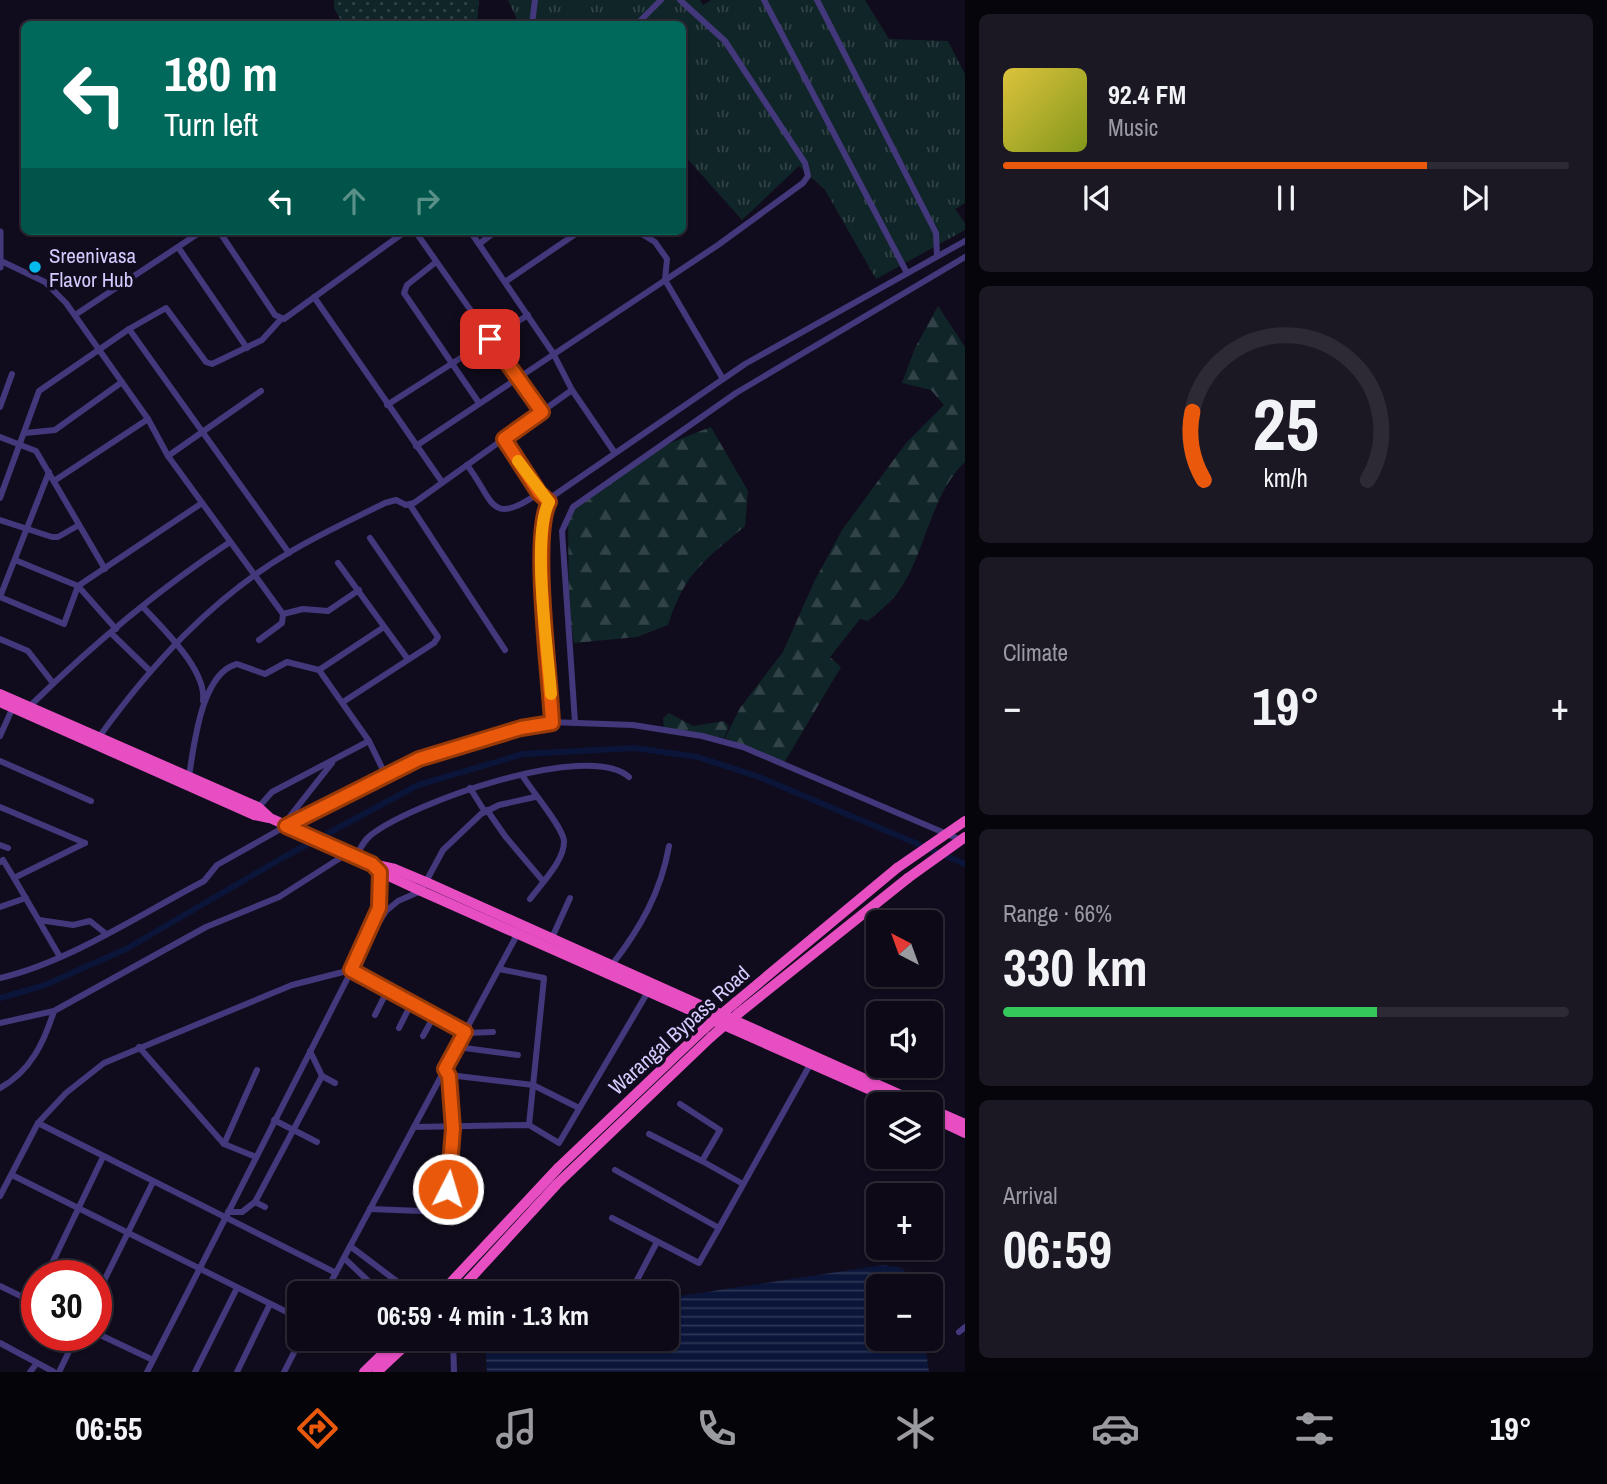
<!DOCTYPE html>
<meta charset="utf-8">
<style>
body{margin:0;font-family:"Archivo Narrow",sans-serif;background:#1b1723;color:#f1f3f6;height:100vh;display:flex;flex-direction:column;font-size:26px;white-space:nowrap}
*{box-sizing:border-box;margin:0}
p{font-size:23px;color:#9a9aa1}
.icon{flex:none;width:38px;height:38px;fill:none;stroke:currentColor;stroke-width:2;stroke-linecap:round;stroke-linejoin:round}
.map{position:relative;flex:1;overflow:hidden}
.sheet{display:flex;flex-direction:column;gap:14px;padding:14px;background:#07050c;width:642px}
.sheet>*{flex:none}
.guide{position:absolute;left:21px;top:21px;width:665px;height:214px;border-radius:10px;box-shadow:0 2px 5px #0004,0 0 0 2px #2d2a35;background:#00695c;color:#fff;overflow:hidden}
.needle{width:46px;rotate:319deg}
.fabs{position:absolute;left:866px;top:910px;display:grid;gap:14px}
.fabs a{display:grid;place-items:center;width:77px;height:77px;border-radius:10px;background:#0d0916;box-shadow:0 2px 5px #0004,0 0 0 2px #2d2a35;font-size:35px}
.speed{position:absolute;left:21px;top:1260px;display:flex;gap:14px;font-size:35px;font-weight:700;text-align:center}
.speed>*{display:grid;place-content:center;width:91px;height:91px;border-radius:50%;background:#0d0916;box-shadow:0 2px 5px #0004,0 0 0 2px #2d2a35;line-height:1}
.speed .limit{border:10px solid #d22;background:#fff;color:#111}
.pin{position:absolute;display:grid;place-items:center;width:60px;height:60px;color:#fff;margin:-30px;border-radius:14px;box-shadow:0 4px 10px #0006}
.me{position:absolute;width:77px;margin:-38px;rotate:5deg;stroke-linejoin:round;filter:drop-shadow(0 0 5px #0008)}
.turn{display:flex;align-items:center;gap:24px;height:147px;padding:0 28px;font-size:32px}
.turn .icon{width:91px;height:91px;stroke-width:2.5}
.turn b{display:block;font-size:49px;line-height:60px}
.lanes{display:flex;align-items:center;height:66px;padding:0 28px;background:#0003;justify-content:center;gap:35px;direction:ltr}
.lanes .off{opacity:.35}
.big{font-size:52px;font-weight:700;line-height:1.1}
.sheet .widget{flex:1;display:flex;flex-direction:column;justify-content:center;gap:10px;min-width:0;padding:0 24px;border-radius:10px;background:#1b1723}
.sheet .dial{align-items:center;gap:0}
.dial svg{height:182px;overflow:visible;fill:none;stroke:#2d2a35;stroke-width:7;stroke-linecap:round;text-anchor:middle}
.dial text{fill:#f1f3f6;stroke:none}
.song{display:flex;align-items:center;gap:21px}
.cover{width:84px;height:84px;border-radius:10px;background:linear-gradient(135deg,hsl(50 70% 55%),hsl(70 70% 35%))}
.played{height:7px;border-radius:4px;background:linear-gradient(90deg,#ea580c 75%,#2d2a35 75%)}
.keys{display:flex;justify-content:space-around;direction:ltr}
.heat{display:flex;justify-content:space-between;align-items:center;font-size:38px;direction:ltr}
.charge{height:10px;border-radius:5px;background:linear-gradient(90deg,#34c759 66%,#2d2a35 0)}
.trip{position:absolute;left:287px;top:1281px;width:392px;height:70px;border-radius:10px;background:#0d0916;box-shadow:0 2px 5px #0004,0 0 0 2px #2d2a35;font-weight:700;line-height:70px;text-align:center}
.tab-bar{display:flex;height:112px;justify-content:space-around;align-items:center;background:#050409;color:#9a9aa1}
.tab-bar .icon{width:49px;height:49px}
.tab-bar .active{color:#ea580c}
.tab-bar b{font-size:32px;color:#f1f3f6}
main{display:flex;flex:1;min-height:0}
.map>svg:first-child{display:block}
.grass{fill:url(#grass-tufts)}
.forest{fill:url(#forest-firs)}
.park{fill:url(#park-dots)}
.water{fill:url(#water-rules)}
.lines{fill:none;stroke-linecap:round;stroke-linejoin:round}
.canal{stroke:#0a1539;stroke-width:6}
.minor{stroke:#43387b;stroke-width:6}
.tertiary{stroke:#43387b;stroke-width:7}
.trunk{stroke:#e64ec2;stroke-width:10}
.trunk-bridge{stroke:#e64ec2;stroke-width:10}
.route-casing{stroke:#983908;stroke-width:18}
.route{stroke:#ea580c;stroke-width:12}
.slow{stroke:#f59e0b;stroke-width:12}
.poi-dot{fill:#06baee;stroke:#110c1d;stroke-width:2.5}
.labels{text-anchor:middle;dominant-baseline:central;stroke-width:7;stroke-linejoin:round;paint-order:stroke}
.poi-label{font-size:21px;fill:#d6cafe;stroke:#110c1d;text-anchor:start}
.street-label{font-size:21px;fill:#d6cafe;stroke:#110c1d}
</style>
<main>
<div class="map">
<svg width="965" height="1372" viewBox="0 0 965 1372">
<defs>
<pattern id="grass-tufts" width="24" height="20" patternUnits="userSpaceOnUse" patternTransform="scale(1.75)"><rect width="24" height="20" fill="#102527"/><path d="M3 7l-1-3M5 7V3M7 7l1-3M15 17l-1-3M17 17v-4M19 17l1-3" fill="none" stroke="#324347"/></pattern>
<pattern id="forest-firs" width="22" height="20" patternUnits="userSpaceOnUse" patternTransform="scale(1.75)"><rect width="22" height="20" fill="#102527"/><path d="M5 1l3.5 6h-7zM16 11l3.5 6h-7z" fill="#324347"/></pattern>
<pattern id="park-dots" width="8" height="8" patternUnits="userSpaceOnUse" patternTransform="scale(1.75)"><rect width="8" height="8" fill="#102527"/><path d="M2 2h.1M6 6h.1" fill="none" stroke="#324347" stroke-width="1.8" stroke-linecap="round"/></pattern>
<pattern id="water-rules" width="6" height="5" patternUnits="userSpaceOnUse" patternTransform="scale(1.75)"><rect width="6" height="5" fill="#0a1539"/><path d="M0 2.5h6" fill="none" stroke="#2d3657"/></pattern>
</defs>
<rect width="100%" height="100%" fill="#110c1d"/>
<path class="grass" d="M508 0H700L703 5 711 0H865L889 39 948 41 965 74V203L955 209 965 223V230L876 279 825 190 799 166 742 220 683 154 682 24H519Z"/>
<g class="forest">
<path d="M938 306 965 347V462C929 496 926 556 896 595 888 605 877 613 868 621L860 619 830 657 841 667 784 763 725 738 740 708 783 652 814 582 842 530 906 443 944 405 931 390 902 383 915 348Z"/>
<path d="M711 427 748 491 745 526C704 561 685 572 668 625L637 637 574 643 569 612 568 513 652 450Z"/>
<path d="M669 713 693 726 724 721 729 727 724 738 664 728 663 718Z"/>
</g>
<path class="park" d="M334 0H479L477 24H343L334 8Z"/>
<path class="water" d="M883 1265 902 1268 915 1286H878V1339H924L929 1372H487L485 1339H667V1298Z"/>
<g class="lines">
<path class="canal" d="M0 998 45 985 126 949 284 857 418 785 523 754 635 748 698 757 759 777 965 864"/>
<g class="minor">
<path d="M764 0 907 273"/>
<path d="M817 0 936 233 937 256"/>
<path d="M532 24 535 0"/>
<path d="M637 24 661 0"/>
<path d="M219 231 275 315 284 319 406 231"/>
<path d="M415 231 542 412"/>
<path d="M470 231 553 353 572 390"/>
<path d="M637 231 655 242 667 259 665 280 723 379"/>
<path d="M479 244 496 231"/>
<path d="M178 247 247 348"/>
<path d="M1 261 45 282 66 303 148 419 168 456 283 614 282 623 259 640"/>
<path d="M436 262 407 285 404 293 479 403"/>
<path d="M505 282 580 231"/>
<path d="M314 297 442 482"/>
<path d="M75 315 202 231"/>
<path d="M129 329 289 553"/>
<path d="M387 405 528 315"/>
<path d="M0 407 12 374"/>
<path d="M25 433 55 430 122 382"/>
<path d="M0 437 36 451 105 569"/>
<path d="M504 439 539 493 549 502"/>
<path d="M416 446 718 245 803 183 808 176 805 163 725 41 680 0"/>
<path d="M168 456 261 391"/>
<path d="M467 465C494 500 489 528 539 493"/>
<path d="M54 481 148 419"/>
<path d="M0 498 39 391 129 329 166 308 206 362 212 364 262 340 281 319"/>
<path d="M410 505 505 650"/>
<path d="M0 520 52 537H58L79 525"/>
<path d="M15 560 78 586 116 629"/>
<path d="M338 563 407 658"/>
<path d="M0 597 64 624 78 586 202 503"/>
<path d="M0 597 49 472"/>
<path d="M143 607C163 629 207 670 203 701"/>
<path d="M283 614 303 609 328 611 359 590"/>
<path d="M112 634 149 670"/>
<path d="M0 639 28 651 53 683"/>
<path d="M343 702 434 643 438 637 370 538"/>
<path d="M30 706C91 646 159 589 230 542"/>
<path d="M575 722 562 531 573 507 736 393 965 257"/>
<path d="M552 723C550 678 529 527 553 496L745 364 965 241"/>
<path d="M0 736 13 707"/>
<path d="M99 737C151 665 212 598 290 552 320 534 353 519 385 503L396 500 406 505 414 503 572 390 615 453"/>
<path d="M369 741 385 774"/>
<path d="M0 761 91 801"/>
<path d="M522 775C531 790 563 827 564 841 565 860 541 884 530 899"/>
<path d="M189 776C194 746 201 673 237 664L265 674 287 662 319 670"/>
<path d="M470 788 485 812"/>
<path d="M0 807 85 843"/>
<path d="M256 810 272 792 369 741 319 670 384 627"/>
<path d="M487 810 505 836 543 881"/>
<path d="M283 825 332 763"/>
<path d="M0 845 8 848"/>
<path d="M356 857C360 849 363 841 371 835 411 803 588 740 629 777"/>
<path d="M0 862 3 860 14 878"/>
<path d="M0 907 26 898"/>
<path d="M39 920 73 925 90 921 105 933"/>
<path d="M373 932 386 911 398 901 421 891 443 850 481 814 499 805 535 797"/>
<path d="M551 940 570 898"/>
<path d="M60 957 14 878 85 843"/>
<path d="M611 966C640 929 661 892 669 846"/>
<path d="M499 969 544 978 529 1125"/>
<path d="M0 978C67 963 143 913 204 881L217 865 286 826 419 759 549 722 633 725 702 736 743 747 961 840"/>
<path d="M375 1015 387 991"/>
<path d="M0 1023 54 1011 206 927 279 897 348 853"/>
<path d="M399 1028 411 1004"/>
<path d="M423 1036 434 1016"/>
<path d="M139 1047 224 1144 256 1157"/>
<path d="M457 1047 518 1055"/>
<path d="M449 1075 533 1085 579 1108"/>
<path d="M322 1076 335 1083"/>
<path d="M0 1088C31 1071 44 1042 54 1011"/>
<path d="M680 1104 720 1130 702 1161 743 1184"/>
<path d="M274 1120 317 1142"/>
<path d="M38 1123 336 1273"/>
<path d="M414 1127 529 1125 559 1143 649 990"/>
<path d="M649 1134 702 1161"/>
<path d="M224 1144 257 1070"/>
<path d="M615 1170 719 1228 812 1061"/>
<path d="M12 1175 299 1318"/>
<path d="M0 1196 38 1123 66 1093 104 1063 292 985 351 970 465 1033 493 1032"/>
<path d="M255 1202 265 1207"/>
<path d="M370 1209 447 1212 453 1129 449 1075 445 1069"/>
<path d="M228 1212H242L255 1202 322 1076 310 1051"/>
<path d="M612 1218 699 1263 719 1228"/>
<path d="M350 1246 407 1289"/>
<path d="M344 1258 381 1293"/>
<path d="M46 1276 103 1157"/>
<path d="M636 1282 657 1242"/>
<path d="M0 1286 37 1304"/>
<path d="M325 1293 519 931"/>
<path d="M96 1297 153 1182"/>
<path d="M959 1332 965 1327"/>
<path d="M96 1333 151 1359"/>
<path d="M354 1339 357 1341"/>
<path d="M453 1339 454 1372"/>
<path d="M0 1343 54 1372"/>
<path d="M30 1372 37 1363"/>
<path d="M59 1372 77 1335"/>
<path d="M147 1372 366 942 379 908 380 872"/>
<path d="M195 1372 237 1288"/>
<path d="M237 1372 270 1304"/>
<path d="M284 1372 301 1339"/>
</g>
<path class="tertiary" d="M0 232V267"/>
<g class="trunk">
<path d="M0 694 258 807 270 818 372 864 380 872 421 891 902 1104"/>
<path d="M0 702 254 815 269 818"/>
<path d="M372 864 395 869 426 882 921 1104"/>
<path d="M736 1002 897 868"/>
<path d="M739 1013 908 878"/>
<path d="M931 1109 965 1124"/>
<path d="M931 1117 965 1133"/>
<path d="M441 1293 559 1167 704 1029"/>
<path d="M457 1293 557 1184 711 1037"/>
<path d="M364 1372 398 1339"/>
<path d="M377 1372 412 1339"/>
</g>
<g class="trunk-bridge">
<path d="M897 868 965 821"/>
<path d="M908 878 965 837"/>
<path d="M704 1029 736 1002"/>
<path d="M711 1037 739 1013"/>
</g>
</g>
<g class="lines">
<defs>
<path id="route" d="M448 1189 453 1129 449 1076 445 1069 465 1032 351 970 379 908 380 872 372 864 286 826 419 759 521 728 552 723C550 677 531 536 549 502L539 493 504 439 542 412 490 339"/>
</defs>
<use href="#route" class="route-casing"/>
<use href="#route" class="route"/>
<path class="slow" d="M518 461 549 502C531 536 548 651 551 694"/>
</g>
<circle class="poi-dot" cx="35" cy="267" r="7"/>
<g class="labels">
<g class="poi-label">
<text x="49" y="255">Sreenivasa<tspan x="49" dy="24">Flavor Hub</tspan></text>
</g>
<g class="street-label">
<text transform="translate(679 1030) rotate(-42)">Warangal Bypass Road</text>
</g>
</g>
</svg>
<div class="fabs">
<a><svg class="needle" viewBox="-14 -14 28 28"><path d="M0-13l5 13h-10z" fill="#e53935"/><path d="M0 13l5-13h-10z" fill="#9a9aa1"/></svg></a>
<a><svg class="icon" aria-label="sound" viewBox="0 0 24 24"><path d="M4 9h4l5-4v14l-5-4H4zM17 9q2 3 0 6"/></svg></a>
<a><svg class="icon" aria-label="layers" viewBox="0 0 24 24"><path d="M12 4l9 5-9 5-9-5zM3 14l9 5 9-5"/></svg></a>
<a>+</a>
<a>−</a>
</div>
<div class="speed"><div class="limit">30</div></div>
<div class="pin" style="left:490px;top:339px;background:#d93025"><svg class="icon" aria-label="arrive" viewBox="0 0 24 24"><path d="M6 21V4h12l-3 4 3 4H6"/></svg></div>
<svg class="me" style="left:448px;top:1189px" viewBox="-20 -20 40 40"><circle r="17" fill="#ea580c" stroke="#fff" stroke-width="3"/><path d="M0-11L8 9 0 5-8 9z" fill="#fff"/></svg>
<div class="trip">06:59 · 4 min · 1.3 km</div>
<div class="guide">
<div class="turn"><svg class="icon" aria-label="left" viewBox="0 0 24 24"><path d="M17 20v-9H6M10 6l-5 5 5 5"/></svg><div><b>180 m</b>Turn left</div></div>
<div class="lanes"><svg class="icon" aria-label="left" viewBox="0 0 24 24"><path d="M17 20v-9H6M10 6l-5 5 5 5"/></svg><svg class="icon off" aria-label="ahead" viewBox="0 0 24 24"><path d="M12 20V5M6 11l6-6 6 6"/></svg><svg class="icon off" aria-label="right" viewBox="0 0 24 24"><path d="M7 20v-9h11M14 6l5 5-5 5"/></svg></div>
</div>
</div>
<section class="sheet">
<div class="widget">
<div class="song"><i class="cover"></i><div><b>92.4 FM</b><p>Music</p></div></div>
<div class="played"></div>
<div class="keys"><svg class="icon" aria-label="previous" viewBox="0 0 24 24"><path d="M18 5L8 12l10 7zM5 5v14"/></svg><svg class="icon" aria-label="pause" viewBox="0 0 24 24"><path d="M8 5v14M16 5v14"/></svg><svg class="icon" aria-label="next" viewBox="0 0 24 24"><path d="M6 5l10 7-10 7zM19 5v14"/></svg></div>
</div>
<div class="widget dial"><svg viewBox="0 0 100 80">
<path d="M14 69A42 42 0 1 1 86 69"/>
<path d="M14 69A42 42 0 0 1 9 39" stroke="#ea580c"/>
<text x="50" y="56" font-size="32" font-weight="700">25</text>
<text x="50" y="72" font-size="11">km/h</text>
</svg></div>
<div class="widget"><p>Climate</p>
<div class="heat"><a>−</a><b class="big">19°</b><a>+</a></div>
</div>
<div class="widget"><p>Range · 66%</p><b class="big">330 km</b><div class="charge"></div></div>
<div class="widget"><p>Arrival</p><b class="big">06:59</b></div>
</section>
</main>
<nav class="tab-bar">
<b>06:55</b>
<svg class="icon active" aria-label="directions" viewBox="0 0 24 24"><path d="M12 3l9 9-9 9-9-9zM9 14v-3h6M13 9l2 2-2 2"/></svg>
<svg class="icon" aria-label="music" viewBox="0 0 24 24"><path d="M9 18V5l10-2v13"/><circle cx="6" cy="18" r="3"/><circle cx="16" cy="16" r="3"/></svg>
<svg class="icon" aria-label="phone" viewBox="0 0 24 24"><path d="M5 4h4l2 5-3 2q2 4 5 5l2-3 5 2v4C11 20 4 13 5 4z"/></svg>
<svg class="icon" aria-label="climate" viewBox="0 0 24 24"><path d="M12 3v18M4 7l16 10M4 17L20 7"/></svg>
<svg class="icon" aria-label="car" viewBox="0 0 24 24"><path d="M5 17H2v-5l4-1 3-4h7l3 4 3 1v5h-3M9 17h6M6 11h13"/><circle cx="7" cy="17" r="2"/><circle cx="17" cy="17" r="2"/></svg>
<svg class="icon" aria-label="filters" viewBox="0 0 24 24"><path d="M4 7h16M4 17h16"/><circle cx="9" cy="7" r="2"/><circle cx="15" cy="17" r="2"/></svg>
<b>19°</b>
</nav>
